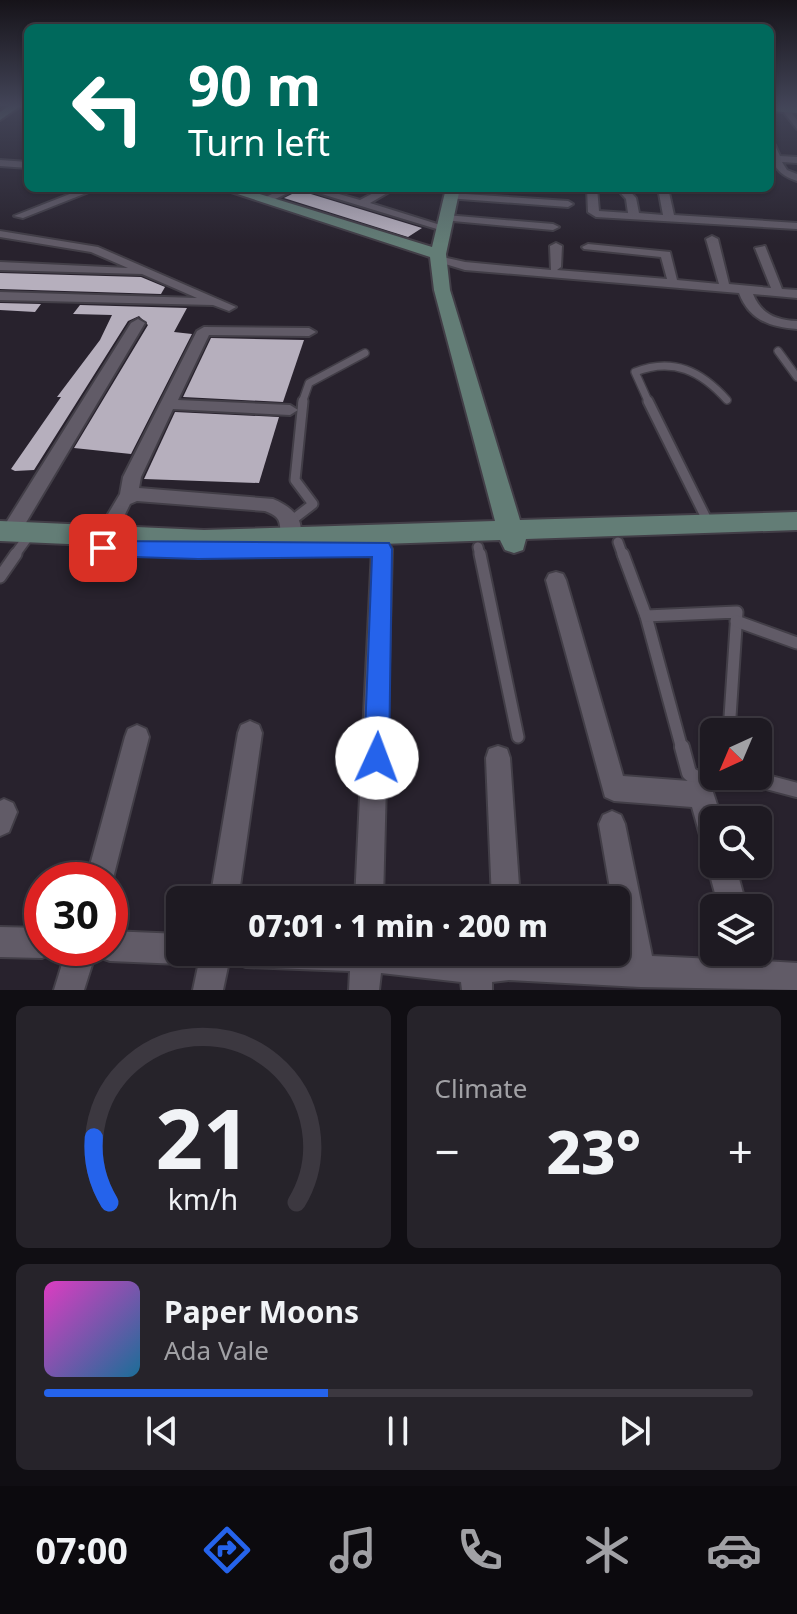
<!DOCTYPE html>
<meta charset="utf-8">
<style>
body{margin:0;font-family:"Noto Sans",sans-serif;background:#26232a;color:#f1f3f6;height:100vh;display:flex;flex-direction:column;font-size:30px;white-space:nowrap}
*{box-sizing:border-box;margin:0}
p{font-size:26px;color:#a1a1a5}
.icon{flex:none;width:44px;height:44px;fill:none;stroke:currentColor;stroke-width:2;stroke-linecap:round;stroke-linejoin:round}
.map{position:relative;height:990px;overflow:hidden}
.side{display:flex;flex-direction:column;gap:16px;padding:16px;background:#100e13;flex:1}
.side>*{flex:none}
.guide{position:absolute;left:24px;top:24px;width:750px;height:168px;border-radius:12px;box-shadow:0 2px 6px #0004,0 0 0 2px #3c3840;background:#00695c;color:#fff;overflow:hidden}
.needle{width:52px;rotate:224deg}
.tools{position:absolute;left:700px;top:718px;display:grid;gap:16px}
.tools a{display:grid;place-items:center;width:72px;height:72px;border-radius:12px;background:#1e1a22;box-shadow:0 2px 6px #0004,0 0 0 2px #3c3840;font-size:40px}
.speed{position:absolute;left:24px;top:862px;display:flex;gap:16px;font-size:40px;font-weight:700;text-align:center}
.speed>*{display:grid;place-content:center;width:104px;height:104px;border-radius:50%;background:#1e1a22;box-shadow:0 2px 6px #0004,0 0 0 2px #3c3840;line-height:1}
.speed .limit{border:12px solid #d22;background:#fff;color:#111}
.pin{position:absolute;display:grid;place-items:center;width:68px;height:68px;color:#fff;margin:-34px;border-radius:16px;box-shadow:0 4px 12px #0006}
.me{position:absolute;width:88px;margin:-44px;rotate:2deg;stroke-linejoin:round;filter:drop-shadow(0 0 6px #0008)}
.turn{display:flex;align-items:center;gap:28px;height:168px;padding:0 32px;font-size:36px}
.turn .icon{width:104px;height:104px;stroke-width:2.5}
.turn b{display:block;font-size:56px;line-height:68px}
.big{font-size:60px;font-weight:800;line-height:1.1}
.side .tile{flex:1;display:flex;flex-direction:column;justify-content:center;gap:12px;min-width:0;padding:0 28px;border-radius:12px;background:#26232a}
.side .dial{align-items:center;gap:0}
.dial svg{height:208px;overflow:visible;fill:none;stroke:#3c3840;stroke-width:7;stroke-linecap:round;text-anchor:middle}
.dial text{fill:#f1f3f6;stroke:none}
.song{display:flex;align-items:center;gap:24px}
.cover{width:96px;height:96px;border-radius:12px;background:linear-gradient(135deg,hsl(310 70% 55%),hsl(200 70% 35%))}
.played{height:8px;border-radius:4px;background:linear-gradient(90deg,#2563eb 40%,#3c3840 40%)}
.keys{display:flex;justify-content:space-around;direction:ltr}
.heat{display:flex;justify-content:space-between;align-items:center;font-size:44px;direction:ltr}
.side .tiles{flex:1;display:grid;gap:16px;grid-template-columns:1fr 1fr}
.tile:last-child{grid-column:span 2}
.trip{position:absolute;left:166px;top:886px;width:464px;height:80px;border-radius:12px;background:#1e1a22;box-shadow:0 2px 6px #0004,0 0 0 2px #3c3840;font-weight:800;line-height:80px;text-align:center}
.tabs{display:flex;height:128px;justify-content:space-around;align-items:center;background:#0c0a0e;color:#a1a1a5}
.tabs .icon{width:56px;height:56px}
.tabs .active{color:#2563eb}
.tabs b{font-size:36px;color:#f1f3f6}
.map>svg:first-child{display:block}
.building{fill:#b6afbd}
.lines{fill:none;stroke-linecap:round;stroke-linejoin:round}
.lane-far3-casing{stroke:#423e47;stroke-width:10}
.lane-far2-casing{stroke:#423e47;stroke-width:13}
.lane-far1-casing{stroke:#423e47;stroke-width:15}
.lane-casing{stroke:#423e47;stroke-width:18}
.street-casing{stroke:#423e47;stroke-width:4}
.secondary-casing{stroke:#423e47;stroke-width:4}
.lane-far3{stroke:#615b67;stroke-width:7}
.lane-far2{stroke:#615b67;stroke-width:9}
.lane-far1{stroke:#615b67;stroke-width:11}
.lane{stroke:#615b67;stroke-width:14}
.street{fill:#615b67;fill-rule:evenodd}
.secondary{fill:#637d76;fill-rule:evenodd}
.route{fill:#2563eb;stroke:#184099;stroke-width:2}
</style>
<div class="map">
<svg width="797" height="990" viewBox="0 0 797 990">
<rect width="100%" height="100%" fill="#28222d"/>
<g class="building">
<path d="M300 190 301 191 422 228 408 237 284 198Z"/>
<path d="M0 273 141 277 165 287 161 294 0 289Z"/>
<path d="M0 303 41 304 35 312 0 310Z"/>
<path d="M80 305 187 308 174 332 192 334 131 454 74 448 148 325 139 316 128 321 34 470 15 471 11 469 61 397H57L100 340 112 315 73 314Z"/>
<path d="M211 338 304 340 283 402 183 397Z"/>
<path d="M175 412 279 417 259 483 144 479Z"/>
</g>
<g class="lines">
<defs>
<g id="lane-far3">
<path d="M778 351 797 377"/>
<path d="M302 403 309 383 365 353"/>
<path d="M649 403 635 372C673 357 701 371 727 400"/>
</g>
<g id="lane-far2">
<path d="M648 401 709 524"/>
<path d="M291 521 313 504 295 480 303 401"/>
<path d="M618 542 623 556"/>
<path d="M478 547 480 556"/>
<path d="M14 556 30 534"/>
</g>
<g id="lane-far1">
<path d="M480 554 518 737"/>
<path d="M623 554 646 616 682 749"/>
<path d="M0 577 16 554"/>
<path d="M646 616 737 612 729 732"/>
<path d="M736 621 797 643"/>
</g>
<g id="lane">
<path d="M682 747 689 773 695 778 714 774"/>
<path d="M744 776 797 790"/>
</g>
<g id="street">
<path d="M778 105H786L797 120V129Z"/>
<path d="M770 145H775L780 156 797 157V163L782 162 787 170 797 174V181C779 175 770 165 770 145Z"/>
<path d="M0 160 28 162V168L0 166Z"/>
<path d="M85 188H99L23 218 14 216Z"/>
<path d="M284 188H298L269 202 260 200Z"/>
<path d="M302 188H318L360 200 383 188H396L370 203 450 228 440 230Z"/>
<path d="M587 188H597L599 211 628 213 626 199 616 188H627L636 198 639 213 663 215 658 188H668L674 215 797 223V229L596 217 588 212Z"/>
<path d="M451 193 568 201 573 204 568 207 447 198 446 196Z"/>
<path d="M446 215 553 224 559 227 553 230 442 220V216Z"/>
<path d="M0 231 98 247 236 307 229 311 213 305 0 300V292L197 298 142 274 0 270V262L128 268 91 252 0 237Z"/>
<path d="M712 236 718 239 729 284 771 288 755 248 765 246 782 289 797 290V298L753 294C761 314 776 320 797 321V329C770 327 749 320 739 293L465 270 432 260 438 256 465 262 551 270 550 246 556 243 562 246 561 267 557 270 667 279 661 257 584 249 582 247 588 244 670 252 677 280 719 284 706 239Z"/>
<path d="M138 319 145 323 18 536H4L2 531 4 526 131 323Z"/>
<path d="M204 327 309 328 316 332 309 336 209 335 178 400 290 405 298 410 290 415 173 409 141 477 139 488 273 499C293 507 307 521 298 542H284C276 527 287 519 265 511L137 501 130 504 112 541H98L95 536 120 494 123 477 197 331Z"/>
<path d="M382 541 389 544 392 549 383 900H355L372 549 375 544Z"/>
<path d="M556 572 563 574 566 580 623 776 702 782 711 786 722 820H714V852L704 849 692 807 614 801 605 797 546 580 549 574Z"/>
<path d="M250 721 259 725 262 733 238 900H210L238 733 241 725Z"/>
<path d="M137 725 146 729 149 737 110 890V880H86L125 737 128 729Z"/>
<path d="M498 746 507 749 510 758 520 900H492L486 758 489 749Z"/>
<path d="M4 799 13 803 17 812 9 832 0 836V801Z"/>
<path d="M612 811 621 815 625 824 652 956 733 960 731 952H758V945L764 961 797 963V990L640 987 509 980 492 982V990H462L461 982 381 973 379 990H349L350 971 246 967 235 963 231 952H556L622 955 616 922V900H612L599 824 603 815Z"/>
<path d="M714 853V864H735L747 908H719L707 864Z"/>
<path d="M0 927 42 928V948H55L52 953 42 958 0 957Z"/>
<path d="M110 931 180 934V952H194L191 960 180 964 110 961 99 957 97 949 84 990H54L67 948H110Z"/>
<path d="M201 952H231L223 990H193Z"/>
</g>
<g id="secondary">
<path d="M10 105H22L0 120V112Z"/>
<path d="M770 105 797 107V113L770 111Z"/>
<path d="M219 188H240L432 247 446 188H460L446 254 450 290 520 520 797 512V530L526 539 523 550 514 553 505 550 500 540 204 550 0 541V521L204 530 495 521 434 290 430 257Z"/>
</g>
</defs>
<use href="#lane-far3" class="lane-far3-casing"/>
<use href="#lane-far2" class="lane-far2-casing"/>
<use href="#lane-far1" class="lane-far1-casing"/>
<use href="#lane" class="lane-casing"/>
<use href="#street" class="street-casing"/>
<use href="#secondary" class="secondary-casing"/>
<use href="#lane-far3" class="lane-far3"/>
<use href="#lane-far2" class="lane-far2"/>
<use href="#lane-far1" class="lane-far1"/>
<use href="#lane" class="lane"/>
<use href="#street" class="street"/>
<use href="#secondary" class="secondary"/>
</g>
<linearGradient id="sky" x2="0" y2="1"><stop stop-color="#161319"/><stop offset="0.43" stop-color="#424457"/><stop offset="1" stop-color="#424457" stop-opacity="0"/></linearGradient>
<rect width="797" height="244" fill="url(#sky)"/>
<path class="route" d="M103 541 389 543 392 549 389 758 385 767 377 770 368 767 364 758 372 557 198 559 103 556 93 548Z"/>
</svg>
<div class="tools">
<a><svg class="needle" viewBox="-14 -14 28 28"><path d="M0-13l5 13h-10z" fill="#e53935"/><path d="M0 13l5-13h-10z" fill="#a1a1a5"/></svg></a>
<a><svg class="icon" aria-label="search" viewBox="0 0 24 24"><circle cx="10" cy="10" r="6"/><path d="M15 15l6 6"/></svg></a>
<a><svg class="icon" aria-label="layers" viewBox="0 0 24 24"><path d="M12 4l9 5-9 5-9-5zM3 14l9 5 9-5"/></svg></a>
</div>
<div class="speed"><div class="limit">30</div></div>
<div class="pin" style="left:103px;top:548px;background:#d93025"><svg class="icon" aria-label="arrive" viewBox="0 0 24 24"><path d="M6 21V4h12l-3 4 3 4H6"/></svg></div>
<svg class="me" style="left:377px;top:758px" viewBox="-20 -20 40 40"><circle r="19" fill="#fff"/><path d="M0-13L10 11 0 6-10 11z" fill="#2563eb"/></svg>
<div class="trip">07:01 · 1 min · 200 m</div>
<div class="guide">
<div class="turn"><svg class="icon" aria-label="left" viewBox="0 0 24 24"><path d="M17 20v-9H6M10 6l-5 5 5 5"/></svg><div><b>90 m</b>Turn left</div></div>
</div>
</div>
<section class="side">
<div class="tiles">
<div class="tile dial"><svg viewBox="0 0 100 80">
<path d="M14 69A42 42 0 1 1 86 69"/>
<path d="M14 69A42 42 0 0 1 8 44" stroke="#2563eb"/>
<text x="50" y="56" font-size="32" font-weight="700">21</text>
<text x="50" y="72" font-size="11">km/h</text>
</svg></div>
<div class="tile"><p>Climate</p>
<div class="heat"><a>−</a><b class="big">23°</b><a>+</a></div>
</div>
<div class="tile">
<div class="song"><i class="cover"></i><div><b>Paper Moons</b><p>Ada Vale</p></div></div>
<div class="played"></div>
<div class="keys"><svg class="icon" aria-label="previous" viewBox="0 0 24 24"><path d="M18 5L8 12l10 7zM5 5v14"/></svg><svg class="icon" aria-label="pause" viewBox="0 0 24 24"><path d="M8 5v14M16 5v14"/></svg><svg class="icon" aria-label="next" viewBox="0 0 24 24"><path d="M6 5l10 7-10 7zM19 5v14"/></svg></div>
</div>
</div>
</section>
<nav class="tabs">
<b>07:00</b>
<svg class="icon active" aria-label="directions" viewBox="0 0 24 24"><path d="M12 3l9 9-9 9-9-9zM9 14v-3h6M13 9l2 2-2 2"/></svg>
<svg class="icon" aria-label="music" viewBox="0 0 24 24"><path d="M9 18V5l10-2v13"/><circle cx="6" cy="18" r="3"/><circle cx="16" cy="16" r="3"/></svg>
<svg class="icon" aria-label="phone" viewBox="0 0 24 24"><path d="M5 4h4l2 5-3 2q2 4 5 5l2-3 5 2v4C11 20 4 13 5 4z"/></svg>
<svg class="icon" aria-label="climate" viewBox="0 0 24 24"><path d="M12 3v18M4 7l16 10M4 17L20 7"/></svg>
<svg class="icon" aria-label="car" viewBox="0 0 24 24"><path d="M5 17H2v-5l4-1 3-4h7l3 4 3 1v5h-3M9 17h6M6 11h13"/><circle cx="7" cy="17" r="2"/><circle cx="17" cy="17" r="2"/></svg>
</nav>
